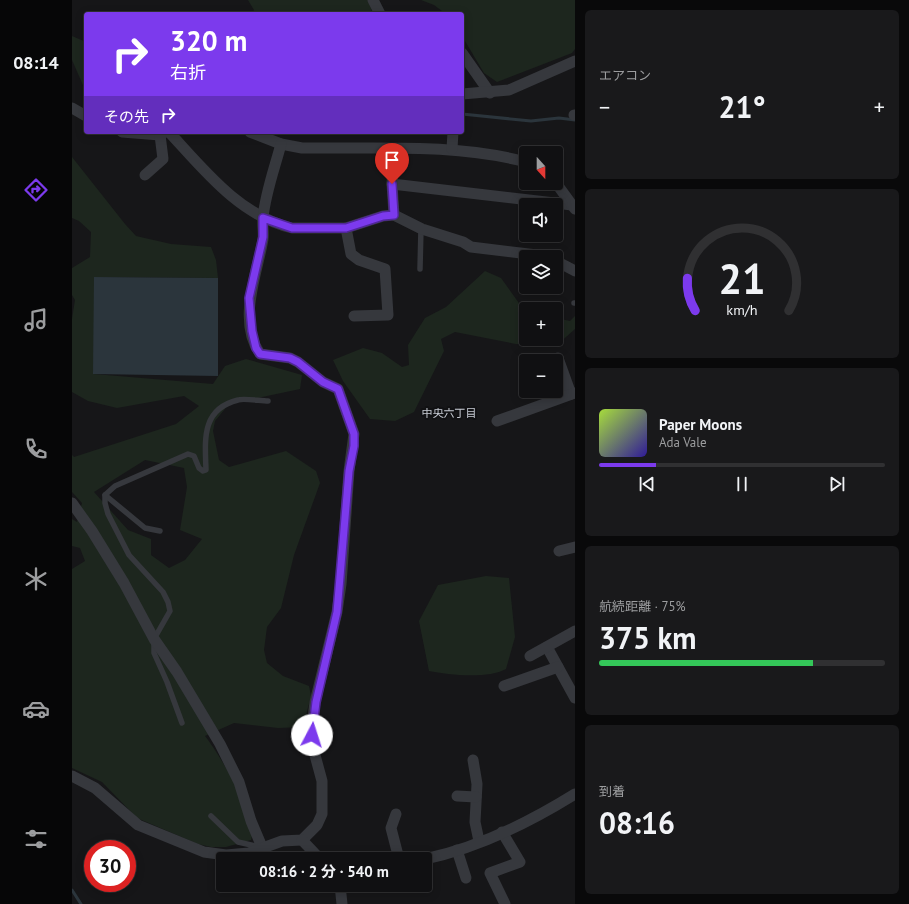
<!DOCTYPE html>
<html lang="ja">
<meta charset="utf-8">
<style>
body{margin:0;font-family:"PT Sans","Noto Sans JP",sans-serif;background:#19191b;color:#f1f3f6;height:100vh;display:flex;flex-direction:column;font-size:15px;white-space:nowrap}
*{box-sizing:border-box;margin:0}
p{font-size:13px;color:#9c9d9f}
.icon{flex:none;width:22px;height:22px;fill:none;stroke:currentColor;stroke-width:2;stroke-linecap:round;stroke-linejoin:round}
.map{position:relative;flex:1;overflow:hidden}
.side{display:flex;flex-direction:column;gap:10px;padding:10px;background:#09090a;width:334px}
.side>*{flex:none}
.top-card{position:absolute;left:12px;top:12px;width:380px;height:122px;border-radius:4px;box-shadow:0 2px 10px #0003,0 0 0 1px #303032;background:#7c3aed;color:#fff;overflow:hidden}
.needle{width:26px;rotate:159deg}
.buttons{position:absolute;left:447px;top:146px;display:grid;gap:8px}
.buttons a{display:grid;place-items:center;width:44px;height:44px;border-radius:4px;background:#101012;box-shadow:0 2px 10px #0003,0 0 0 1px #303032;font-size:20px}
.speed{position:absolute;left:12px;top:840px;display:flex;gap:8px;font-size:20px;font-weight:700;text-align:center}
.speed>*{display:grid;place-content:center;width:52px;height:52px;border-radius:50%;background:#101012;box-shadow:0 2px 10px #0003,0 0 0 1px #303032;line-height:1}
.speed .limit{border:6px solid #d22;background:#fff;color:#111}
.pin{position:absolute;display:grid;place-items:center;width:34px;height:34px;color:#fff;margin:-41px -17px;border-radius:50% 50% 50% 0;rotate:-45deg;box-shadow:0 0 4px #0007}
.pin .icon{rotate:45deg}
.me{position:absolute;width:44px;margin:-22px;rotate:5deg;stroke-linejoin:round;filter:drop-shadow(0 0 3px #0008)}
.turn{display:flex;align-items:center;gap:14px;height:84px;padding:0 20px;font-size:18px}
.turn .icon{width:52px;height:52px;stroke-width:2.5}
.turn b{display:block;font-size:28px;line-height:34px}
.then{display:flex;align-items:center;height:38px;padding:0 20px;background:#0003;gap:8px;font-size:15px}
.big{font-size:30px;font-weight:700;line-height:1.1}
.side .card{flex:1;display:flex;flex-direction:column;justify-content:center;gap:6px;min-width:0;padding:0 14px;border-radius:6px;background:#19191b}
.side .dial{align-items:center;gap:0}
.dial svg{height:104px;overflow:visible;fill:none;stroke:#303032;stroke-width:7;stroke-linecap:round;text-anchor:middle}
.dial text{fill:#f1f3f6;stroke:none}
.song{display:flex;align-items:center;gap:12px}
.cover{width:48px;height:48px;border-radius:6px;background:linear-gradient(135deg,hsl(80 70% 55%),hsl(250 70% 35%))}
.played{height:4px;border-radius:2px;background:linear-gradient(90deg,#7c3aed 20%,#303032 20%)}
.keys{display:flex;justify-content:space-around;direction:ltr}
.heat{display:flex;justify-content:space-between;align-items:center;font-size:22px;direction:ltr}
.charge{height:6px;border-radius:3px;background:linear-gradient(90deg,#34c759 75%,#303032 0)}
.trip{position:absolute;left:144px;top:852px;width:216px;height:40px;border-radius:4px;background:#101012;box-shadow:0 2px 10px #0003,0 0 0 1px #303032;font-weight:700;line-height:40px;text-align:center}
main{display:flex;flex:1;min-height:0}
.dock{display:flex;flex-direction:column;width:72px;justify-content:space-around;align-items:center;background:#060607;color:#9c9d9f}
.dock .icon{width:28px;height:28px}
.dock .active{color:#7c3aed}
.dock b{font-size:18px;color:#f1f3f6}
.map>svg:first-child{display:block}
.green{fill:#1d261e;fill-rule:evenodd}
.water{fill:#2b353c}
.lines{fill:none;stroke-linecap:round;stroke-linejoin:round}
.stream{stroke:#2b353c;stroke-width:3}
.service{stroke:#36383d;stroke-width:5.5}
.minor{stroke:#36383d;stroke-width:11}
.route-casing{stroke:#51269a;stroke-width:10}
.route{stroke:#7c3aed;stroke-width:7}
.labels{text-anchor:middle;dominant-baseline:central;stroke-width:4;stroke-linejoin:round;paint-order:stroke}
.neighbourhood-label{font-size:11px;fill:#c8ccd4;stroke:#111113}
</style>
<main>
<nav class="dock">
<b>08:14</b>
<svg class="icon active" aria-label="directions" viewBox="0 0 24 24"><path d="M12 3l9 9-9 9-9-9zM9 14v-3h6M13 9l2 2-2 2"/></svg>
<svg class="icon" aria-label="music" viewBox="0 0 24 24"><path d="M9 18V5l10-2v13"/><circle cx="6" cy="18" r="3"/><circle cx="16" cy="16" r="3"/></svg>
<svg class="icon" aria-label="phone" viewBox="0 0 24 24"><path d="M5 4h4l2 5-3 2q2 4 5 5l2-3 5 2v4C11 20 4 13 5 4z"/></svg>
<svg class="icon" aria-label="climate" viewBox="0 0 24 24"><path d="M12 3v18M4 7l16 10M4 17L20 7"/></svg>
<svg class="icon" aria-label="car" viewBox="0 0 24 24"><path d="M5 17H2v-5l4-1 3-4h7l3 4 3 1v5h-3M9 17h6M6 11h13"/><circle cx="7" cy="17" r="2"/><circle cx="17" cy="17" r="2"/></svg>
<svg class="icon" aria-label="filters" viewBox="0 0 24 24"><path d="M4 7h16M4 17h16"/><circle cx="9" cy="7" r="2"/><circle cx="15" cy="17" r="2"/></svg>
</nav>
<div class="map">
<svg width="503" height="904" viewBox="0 0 503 904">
<rect width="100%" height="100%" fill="#161618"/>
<g class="green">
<path d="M176 0H296L301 14H201L195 11 191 14H180L182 10Z"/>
<path d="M349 0H503V49L500 53 425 82 412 73 390 36V14H374L362 5Z"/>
<path d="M0 36 14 42V92L0 60Z"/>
<path d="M0 157 53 224 64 236 99 244 139 247 144 260 146 278 22 277V374L141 384 153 366 174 359 230 375 228 389 157 404 143 421 141 431 147 460 157 467 214 451 244 471 248 483 222 555 209 608 195 627 192 650 195 663 211 676 237 686 239 696 231 727 206 728 162 723 133 736C147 754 187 818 179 840L154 847H139L126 844 65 818 30 782 0 768V569L13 561 8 548 0 546V519L5 522 10 503 0 492V455L2 457 104 424 127 406 112 396 45 408 16 401 0 392V319L3 300 0 295V268L18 257 19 232 7 221 0 218ZM73 460 112 468 115 487 108 530 130 539 113 560 97 568 79 555V539L56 530 22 492Z"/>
<path d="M413 271 429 278 454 313V339H484V318L498 321 503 316V329L485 345 444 344 383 332 369 339 372 351 342 412 323 421 298 419 271 381 261 360 291 348 310 353 330 367 337 365 336 345 353 318 374 307Z"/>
<path d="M414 576 437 578 443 637 434 669C416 679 377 675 357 671L347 621 366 585Z"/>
</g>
<path class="water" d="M22 277 146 278V376L21 374Z"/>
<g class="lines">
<g class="stream">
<path d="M390 114 459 121 487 118 503 120"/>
<path d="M0 890 9 904"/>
</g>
<g class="service">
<path d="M348 269 349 228"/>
<path d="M502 303H503"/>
<path d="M33 495 73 528 88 531"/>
<path d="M110 723 95 682 82 653V639L98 611 96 602 91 592 57 555 36 514 33 503V495L43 486 116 454 122 456 127 468 131 471 134 470C133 440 129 409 166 400 171 398 189 401 196 401"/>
<path d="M139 816 166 842 188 847"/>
</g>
<g class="minor">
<path d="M301 0 308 14"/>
<path d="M390 53 418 93"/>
<path d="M390 94 437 90 503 61"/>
<path d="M0 108 14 116"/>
<path d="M502 115H503"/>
<path d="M50 132 88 135 93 132"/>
<path d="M97 132C132 170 168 216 220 228H274L311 216 322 215 350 229 391 242 399 247 465 255 472 257"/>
<path d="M178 132 209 144 230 148C305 149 382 143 454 162"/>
<path d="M322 149 320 184 500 205"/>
<path d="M380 149 381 132"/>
<path d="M73 175 91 159 88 135"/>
<path d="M484 183 503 209"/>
<path d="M320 184 322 215"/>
<path d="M274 228 279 254 287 260 313 269 316 315 282 316"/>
<path d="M484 261 503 271"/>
<path d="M486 358 499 394"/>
<path d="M425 421 503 393"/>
<path d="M0 503 20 531 52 583 82 639 105 672 148 744 167 782 179 821 190 847"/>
<path d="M487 551 503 547"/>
<path d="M475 647 503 698"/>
<path d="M458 656 503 631"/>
<path d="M432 686 486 667"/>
<path d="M401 760 405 784 403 822 407 841"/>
<path d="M0 776 23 788 66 825 132 852 154 855 177 853 210 841 230 840 245 825 250 814V781L240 744V726L243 702 265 612 269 584 277 471 282 434 266 389 251 382 226 362 218 358 188 354C165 320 185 275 191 239 192 232 190 225 191 218 193 194 203 167 209 144"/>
<path d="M385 796 404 797"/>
<path d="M324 814 319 828 327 859"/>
<path d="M430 832 448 862 418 873 433 904"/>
<path d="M230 840 248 859"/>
<path d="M385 850 394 878"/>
<path d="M353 859C405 848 458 822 503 794"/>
<path d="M268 885 270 904"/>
</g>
</g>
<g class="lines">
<defs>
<path id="route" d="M240 735 244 702 265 612 277 471 282 446V434L266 389 251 382 226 362 218 358 188 354 184 348 180 331 177 298 191 237V218L220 228H274L311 216 322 215 320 184"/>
</defs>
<use href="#route" class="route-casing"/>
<use href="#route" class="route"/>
</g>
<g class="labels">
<g class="neighbourhood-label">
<text x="377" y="413">中央六丁目</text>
</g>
</g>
</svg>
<div class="buttons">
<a><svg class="needle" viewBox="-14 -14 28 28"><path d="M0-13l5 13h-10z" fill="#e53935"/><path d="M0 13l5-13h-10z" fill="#9c9d9f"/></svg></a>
<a><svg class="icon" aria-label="sound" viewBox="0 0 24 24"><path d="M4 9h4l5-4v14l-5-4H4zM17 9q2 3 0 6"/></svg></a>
<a><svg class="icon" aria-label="layers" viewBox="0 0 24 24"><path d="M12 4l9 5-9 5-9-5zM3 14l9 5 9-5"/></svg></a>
<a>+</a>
<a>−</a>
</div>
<div class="speed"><div class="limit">30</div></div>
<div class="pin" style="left:320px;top:184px;background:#d93025"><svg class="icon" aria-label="arrive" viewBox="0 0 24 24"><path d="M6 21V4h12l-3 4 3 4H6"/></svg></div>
<svg class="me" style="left:240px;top:735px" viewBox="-20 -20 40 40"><circle r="19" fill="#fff"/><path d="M0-13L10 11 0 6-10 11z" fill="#7c3aed"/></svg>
<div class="trip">08:16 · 2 分 · 540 m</div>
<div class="top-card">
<div class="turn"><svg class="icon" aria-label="right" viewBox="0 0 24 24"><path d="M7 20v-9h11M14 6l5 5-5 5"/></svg><div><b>320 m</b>右折</div></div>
<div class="then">その先<svg class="icon" aria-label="right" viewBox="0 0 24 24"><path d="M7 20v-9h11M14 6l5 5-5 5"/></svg></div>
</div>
</div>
<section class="side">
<div class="card"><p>エアコン</p>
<div class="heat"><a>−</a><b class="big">21°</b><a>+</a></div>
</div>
<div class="card dial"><svg viewBox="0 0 100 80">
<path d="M14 69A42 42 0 1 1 86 69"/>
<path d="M14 69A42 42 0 0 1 8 44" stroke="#7c3aed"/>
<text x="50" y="56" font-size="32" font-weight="700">21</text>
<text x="50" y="72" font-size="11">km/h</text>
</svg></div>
<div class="card">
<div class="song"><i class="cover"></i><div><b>Paper Moons</b><p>Ada Vale</p></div></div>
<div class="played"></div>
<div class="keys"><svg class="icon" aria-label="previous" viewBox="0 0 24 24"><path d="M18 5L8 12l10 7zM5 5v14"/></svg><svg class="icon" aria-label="pause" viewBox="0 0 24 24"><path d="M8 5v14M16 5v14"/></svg><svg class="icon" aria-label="next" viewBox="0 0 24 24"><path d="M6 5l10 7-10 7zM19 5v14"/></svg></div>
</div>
<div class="card"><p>航続距離 · 75%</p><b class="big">375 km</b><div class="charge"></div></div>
<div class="card"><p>到着</p><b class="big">08:16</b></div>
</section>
</main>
